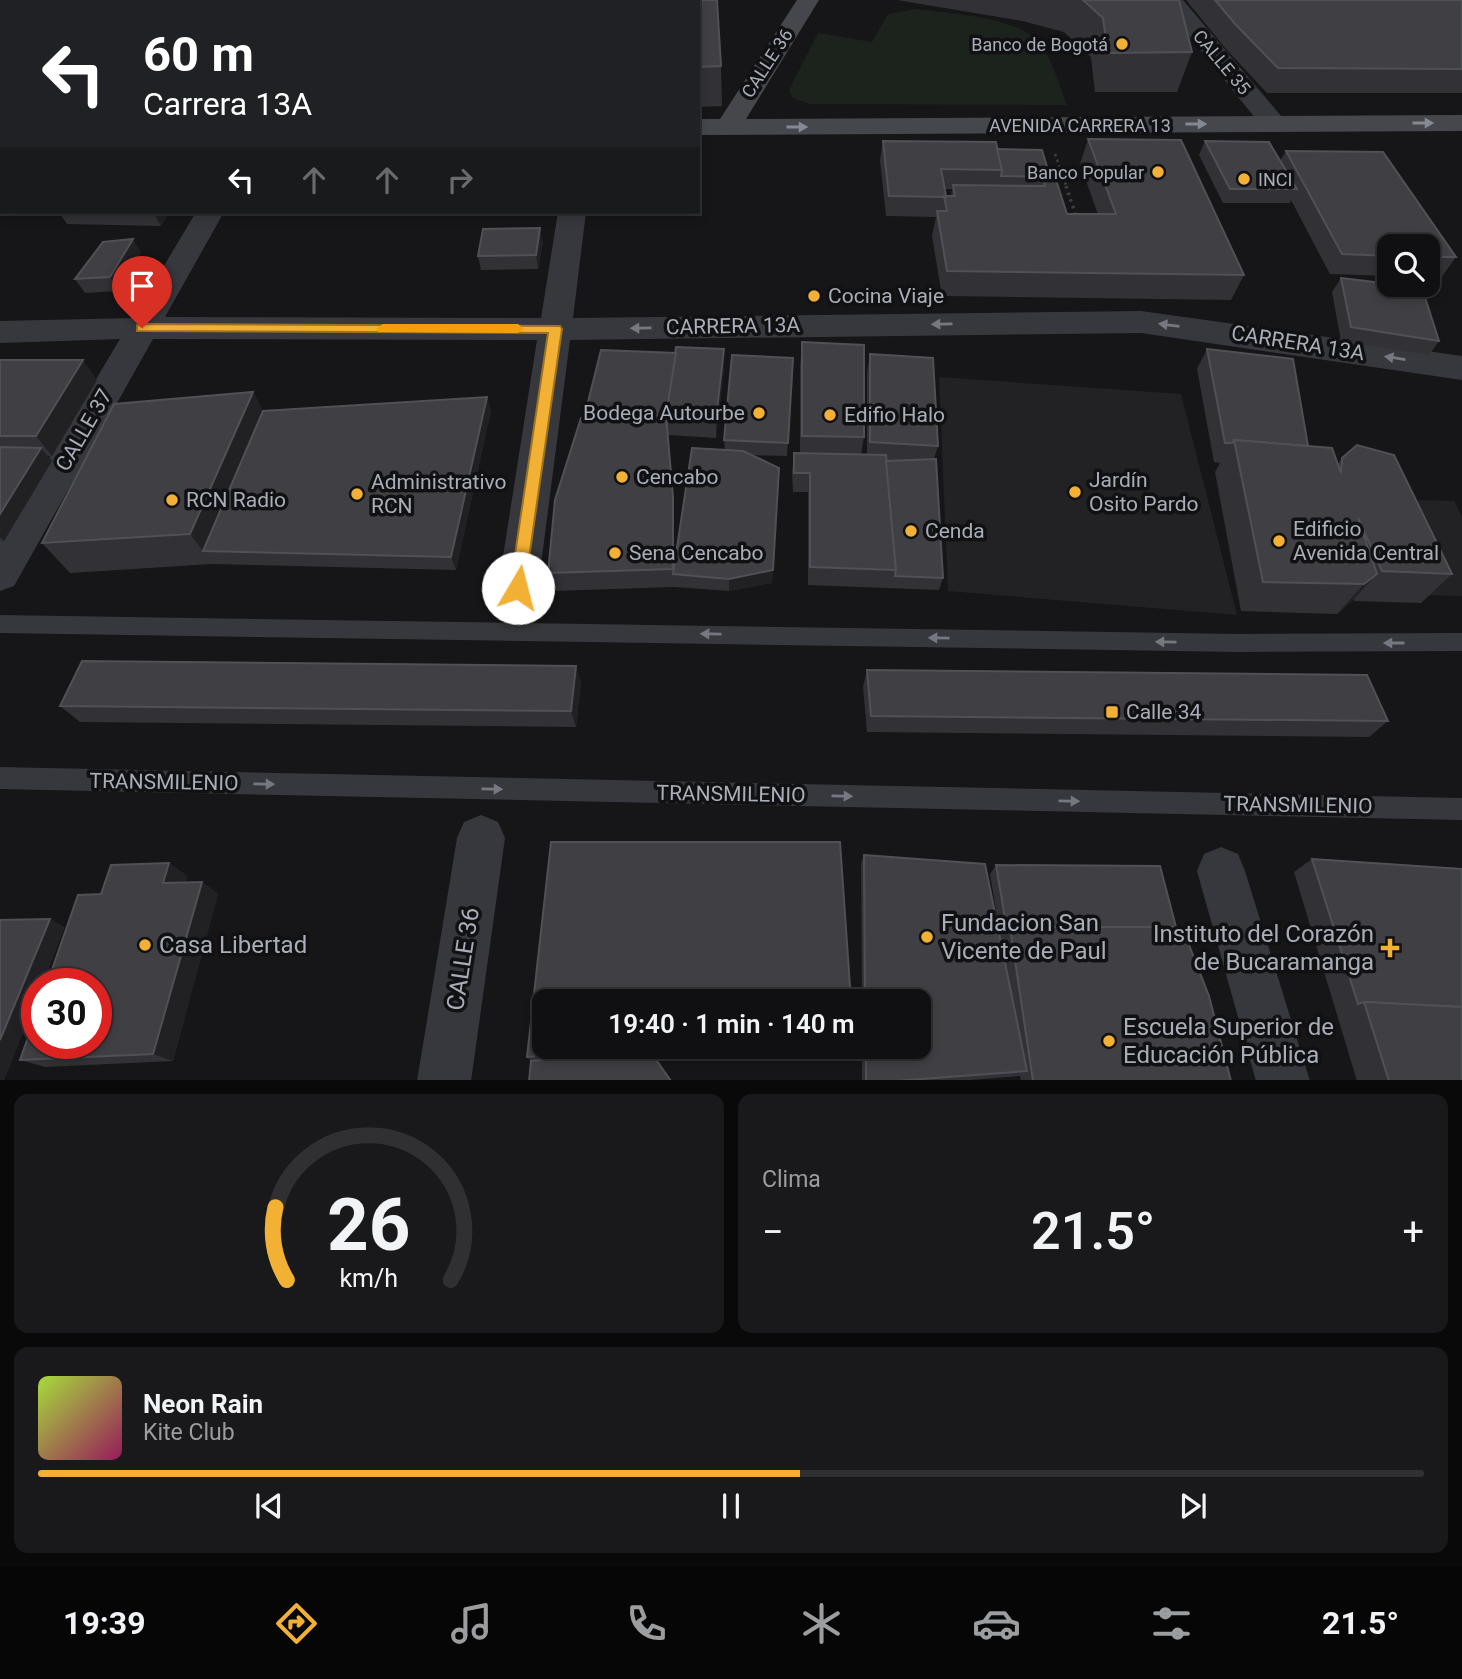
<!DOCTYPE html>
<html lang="es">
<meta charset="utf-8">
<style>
body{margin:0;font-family:Roboto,sans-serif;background:#19191b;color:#f1f3f6;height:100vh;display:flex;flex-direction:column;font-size:26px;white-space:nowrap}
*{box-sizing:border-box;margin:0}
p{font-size:23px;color:#9c9d9f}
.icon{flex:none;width:38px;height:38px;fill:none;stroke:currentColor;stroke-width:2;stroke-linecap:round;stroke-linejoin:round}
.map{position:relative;height:1080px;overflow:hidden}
.panel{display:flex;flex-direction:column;gap:14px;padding:14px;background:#09090a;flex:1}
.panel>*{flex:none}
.guide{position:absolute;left:0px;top:0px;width:700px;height:214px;box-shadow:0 4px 10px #0003,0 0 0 2px #303032;background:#202124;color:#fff;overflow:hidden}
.buttons{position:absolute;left:1377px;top:234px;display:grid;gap:14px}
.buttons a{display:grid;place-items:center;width:63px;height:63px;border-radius:14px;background:#101012;box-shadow:0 4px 10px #0003,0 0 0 2px #303032;font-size:35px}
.speed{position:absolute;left:21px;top:968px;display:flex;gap:14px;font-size:35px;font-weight:700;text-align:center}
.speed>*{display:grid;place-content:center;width:91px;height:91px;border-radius:50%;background:#101012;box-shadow:0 4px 10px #0003,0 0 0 2px #303032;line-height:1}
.speed .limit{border:10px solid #d22;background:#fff;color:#111}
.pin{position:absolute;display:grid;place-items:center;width:60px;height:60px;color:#fff;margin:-72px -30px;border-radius:50% 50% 50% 0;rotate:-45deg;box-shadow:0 0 7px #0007}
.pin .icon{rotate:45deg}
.me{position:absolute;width:77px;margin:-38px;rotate:8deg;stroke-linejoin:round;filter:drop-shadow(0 0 5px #0008)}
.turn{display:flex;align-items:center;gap:24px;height:147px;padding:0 28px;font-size:32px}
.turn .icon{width:91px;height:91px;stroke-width:2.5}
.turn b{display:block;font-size:49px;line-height:60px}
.lanes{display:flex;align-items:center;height:66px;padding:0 28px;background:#0003;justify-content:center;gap:35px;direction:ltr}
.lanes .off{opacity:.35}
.big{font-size:52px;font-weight:600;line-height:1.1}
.panel .tile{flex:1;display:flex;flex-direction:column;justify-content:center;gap:10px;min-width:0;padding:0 24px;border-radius:14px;background:#19191b}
.panel .dial{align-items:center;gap:0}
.dial svg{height:182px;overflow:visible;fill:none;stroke:#303032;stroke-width:7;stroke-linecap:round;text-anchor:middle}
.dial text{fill:#f1f3f6;stroke:none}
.song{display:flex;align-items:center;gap:21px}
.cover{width:84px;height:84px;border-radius:10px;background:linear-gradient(135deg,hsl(80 70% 55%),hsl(330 70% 35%))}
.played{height:7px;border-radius:4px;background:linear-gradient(90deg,#f2b134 55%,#303032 55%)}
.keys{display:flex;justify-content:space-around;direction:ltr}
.heat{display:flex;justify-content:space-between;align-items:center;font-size:38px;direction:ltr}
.panel .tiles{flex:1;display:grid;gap:14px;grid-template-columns:1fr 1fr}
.tile:last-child{grid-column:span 2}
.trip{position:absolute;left:532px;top:989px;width:399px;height:70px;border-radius:14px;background:#101012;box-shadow:0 4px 10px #0003,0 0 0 2px #303032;font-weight:600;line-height:70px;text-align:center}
.tab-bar{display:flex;height:112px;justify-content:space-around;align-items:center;background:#060607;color:#9c9d9f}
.tab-bar .icon{width:49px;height:49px}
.tab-bar .selected{color:#f2b134}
.tab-bar b{font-size:32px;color:#f1f3f6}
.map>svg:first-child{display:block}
.built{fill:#222225}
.green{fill:#1c231d}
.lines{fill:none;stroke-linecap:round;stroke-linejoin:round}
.path-far1{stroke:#3d3f44;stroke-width:2.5;stroke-dasharray:2.5 3.5;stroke-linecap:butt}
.path{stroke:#3d3f44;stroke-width:3.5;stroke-dasharray:2.5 4.5;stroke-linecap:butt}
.lane{fill:#37383d;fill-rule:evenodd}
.street{fill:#37383d;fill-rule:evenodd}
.secondary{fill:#45474d;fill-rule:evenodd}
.wall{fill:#323236;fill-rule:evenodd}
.shaded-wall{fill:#212124}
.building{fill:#3f3f44;stroke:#4f5156;stroke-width:2}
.oneway{fill:#858993}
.oneway2{fill:#757881}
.route{fill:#f2b134;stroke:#9d7322;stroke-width:2}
.slow{fill:#f59e0b}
.poi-dot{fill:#f2b134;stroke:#111113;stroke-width:2.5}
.labels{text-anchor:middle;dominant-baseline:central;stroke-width:7;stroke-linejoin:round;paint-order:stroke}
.far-poi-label{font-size:18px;fill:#a8adb8;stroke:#111113;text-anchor:end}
.far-street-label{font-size:18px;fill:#a8adb8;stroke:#111113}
.poi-label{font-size:21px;fill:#a8adb8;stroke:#111113;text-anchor:start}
.street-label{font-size:21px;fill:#a8adb8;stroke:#111113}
.near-poi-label{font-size:24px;fill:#a8adb8;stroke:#111113;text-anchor:start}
.near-street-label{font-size:24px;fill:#a8adb8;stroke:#111113}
</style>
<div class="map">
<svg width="1462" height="1081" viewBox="0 0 1462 1081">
<rect width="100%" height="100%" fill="#161618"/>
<g class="built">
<path d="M939 377 1181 394 1237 615 948 591Z"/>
<path d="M1375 499 1454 501 1462 517V596L1420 595Z"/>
</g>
<path class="green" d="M917 9C951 14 1025 16 1044 49 1054 66 1060 87 1067 105L810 104 793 98 789 90 818 33 872 42 888 14Z"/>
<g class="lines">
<path class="path-far1" d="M1055 154 1067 188"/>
<path class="path" d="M1066 186 1077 219"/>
<g class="lane">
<path d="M0 615 1238 634 1462 633V651L1238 652 0 633Z"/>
<path d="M0 767 1462 798V820L0 789Z"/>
</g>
<g class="street">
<path d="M321 0H343L320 2Z"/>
<path d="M1160 0H1183L1282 117 1286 123 1282 129 1273 131 1264 129Z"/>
<path d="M196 212H224L165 317 541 318 558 212H586L573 318 1141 311 1462 356V380L1141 333 570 340 538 588 532 600 518 605 504 600 498 588 537 340 153 339 14 586 0 591V540L120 339 0 343V321L133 318Z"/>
<path d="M481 815 498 822 505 838 471 1081H417L457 838 464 822Z"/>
<path d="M1221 847 1238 854 1245 871 1310 1081H1256L1197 871 1204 854Z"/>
</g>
<g class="secondary">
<path d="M797 0H819L746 119 1462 115V131L698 135V119H720Z"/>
<rect x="0" y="120" width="2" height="16"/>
</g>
</g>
<g class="wall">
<rect x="487" y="0" width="98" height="2"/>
<path d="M897 0H1179L1192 52 1177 92H1095L1091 57 1064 32 1022 21Z"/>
<path d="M1186 0H1462V93H1267L1226 49Z"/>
<path d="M698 2 721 66 722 106 698 107Z"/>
<path d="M0 135H2V212H58L56 215H0Z"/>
<path d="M1088 139 1244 275 1231 300 942 296 932 236 936 217 886 216 880 160 883 141 997 149 1050 177 1049 180 1067 214H1098L1080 164ZM944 189H952L951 196H946Z"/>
<path d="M1205 141 1280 161 1286 151 1456 257 1441 278 1428 277V247H1390V276L1330 274 1291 200 1290 203H1223L1199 155Z"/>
<path d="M59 212H169L161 226 67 224Z"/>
<path d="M543 242 538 269 481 270 478 256Z"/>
<path d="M141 253 119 291 85 293 75 279Z"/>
<path d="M1341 278 1439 341 1429 355 1341 341 1332 292Z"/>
<path d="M802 342 864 437 861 454H867V373L870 354 938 446 934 459 943 578 939 590 808 585V492H793L792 472 794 453H800V367Z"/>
<path d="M1207 349 1308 446 1338 464 1342 458 1452 574 1421 603 1354 601V599L1337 614 1241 611 1215 472 1220 463 1214 462 1197 369Z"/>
<path d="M793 358 787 456 750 455 779 468 772 583 729 591 674 587 553 591 548 573 584 418 724 369 716 438 668 435 674 516V568L725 450 724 440Z"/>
<path d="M0 360 97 380 52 456H47L52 461 4 541H0Z"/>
<path d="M253 392 263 411 491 410 456 570 212 564 70 573 42 543Z"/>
<path d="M867 670 1388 721 1369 737 867 732 863 687Z"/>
<path d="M581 682 576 727 80 722 60 706Z"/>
<path d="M551 842 854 1046 849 1057H654L531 1061 527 1057Z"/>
<path d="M864 855 1002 947 990 874 996 865 1176 927 1231 1081H1021L1020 1076 958 1081H862V1046H919V1001H862L861 864Z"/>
<path d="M1312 859 1462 1081H1357L1294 872Z"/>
<path d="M169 863 187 876 185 883 202 882 218 894 173 1061 45 1067 20 1060 101 894Z"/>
</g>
<g class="shaded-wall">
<path d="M202 0H226L225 2H201Z"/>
<path d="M433 0H451V2H432Z"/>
<path d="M153 212H169L161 226Z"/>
<path d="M540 228 543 242 538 269 536 255Z"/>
<path d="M133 239 141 253 119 291 110 277Z"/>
<path d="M724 349V369L716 438V418Z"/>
<path d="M83 360 97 380 52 456 36 436Z"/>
<path d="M253 392 270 425 203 551 190 534Z"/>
<path d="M487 397 491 410 456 570 451 557Z"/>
<path d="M41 448 52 461 4 541 0 537V514Z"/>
<path d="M673 497 674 516V574H673Z"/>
<path d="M773 570 772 583 729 591V579Z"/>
<path d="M1377 574 1350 603 1337 614 1364 584Z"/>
<path d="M576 666 581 682 576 727 571 711Z"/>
<path d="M169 863 187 876 181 896 163 883Z"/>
<path d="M202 882 218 894 173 1061 153 1054Z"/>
<path d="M50 919 65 927 43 984H37V998L4 1081H0V1040Z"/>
</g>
<g class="building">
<path d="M24 0H202L201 2H23Z"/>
<path d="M353 0H433L432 2H352Z"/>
<path d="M594 0H717L721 66 698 67V2H594Z"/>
<path d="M1083 0H1179L1192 52 1108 53 1103 18Z"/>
<path d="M1215 0H1462V69L1278 68 1236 25Z"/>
<rect x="0" y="135" width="2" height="55"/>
<path d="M1088 139 1181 140 1244 275 947 271 937 211H947L944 196H955L953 185 1045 186 1043 180H1056L1067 214H1116Z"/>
<path d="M883 141 996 142 1002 170 941 169 946 196H944L945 197 889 196Z"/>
<path d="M1205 141 1269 142 1297 189H1230Z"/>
<path d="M997 149 1042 150 1050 177 1001 176 1002 170Z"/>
<path d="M1286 151 1383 152 1456 257H1428V247H1390V256L1342 254Z"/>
<path d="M540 228 536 255 478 256 483 229Z"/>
<path d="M133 239 110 277 75 279 103 242Z"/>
<path d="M1341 278 1390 284V285L1422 288 1439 341 1351 327Z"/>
<path d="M802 342 864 345V437L802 436Z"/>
<path d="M676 347 724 349 716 418 666 415Z"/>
<path d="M1207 349 1293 359 1308 446 1234 440 1232 443H1225Z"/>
<path d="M601 350 676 353 666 415V421V415L584 418Z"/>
<path d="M870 354 933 358 938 446 870 442Z"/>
<path d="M732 355 793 358 788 443 724 440Z"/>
<path d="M0 360H83L36 436H0Z"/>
<path d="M253 392 190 534 42 543 114 404Z"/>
<path d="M487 397 451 557 203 551 263 411Z"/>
<path d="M666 415 673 497V569L548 573 555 500 581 418Z"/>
<path d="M1234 440 1332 448 1341 473 1342 458 1357 445 1394 455 1452 574 1382 571 1358 518 1377 574 1364 584 1263 582Z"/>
<path d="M0 447 41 448 0 514Z"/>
<path d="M692 448 743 451 779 468 773 570 729 579 673 574Z"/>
<path d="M794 453 886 455 896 570 810 567V473H794Z"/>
<path d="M936 459 943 578 895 576 896 570 886 461Z"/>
<path d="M82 661 576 666 571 711 60 706Z"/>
<path d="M867 670 1367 675 1388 721 871 716Z"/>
<path d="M551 842H840L851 1001H544V1046H854V1047H648L527 1057Z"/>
<path d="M864 855 985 864 1027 1071 895 1081H866V1046H919V1001H865Z"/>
<path d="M1312 859 1462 869V1007L1364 1002 1358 1004Z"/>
<path d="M169 863 163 883 202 882 153 1054 20 1060 37 1012V1043H96V984H47L78 895 101 894 111 865Z"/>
<path d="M996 865 1160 866 1176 927H1010L1007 930Z"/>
<path d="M50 919 0 1040V920Z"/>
<path d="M1010 927H1182L1209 996 1231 1081H1033Z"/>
<path d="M1364 1002 1462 1007V1081H1389Z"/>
<path d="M650 1051 671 1081H529L531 1061Z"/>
</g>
<defs><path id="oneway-solid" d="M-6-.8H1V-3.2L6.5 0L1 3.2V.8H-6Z" transform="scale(1.75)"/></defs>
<g class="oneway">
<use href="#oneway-solid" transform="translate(1423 123)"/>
<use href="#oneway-solid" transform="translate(1196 124)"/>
<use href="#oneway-solid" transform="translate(797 127)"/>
</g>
<g class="oneway2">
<use href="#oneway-solid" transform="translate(942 324) rotate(179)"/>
<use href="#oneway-solid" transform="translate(1169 325) rotate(-173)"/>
<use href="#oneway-solid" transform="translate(641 328) rotate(179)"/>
<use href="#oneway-solid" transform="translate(1395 358) rotate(-171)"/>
<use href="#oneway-solid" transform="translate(711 634) rotate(-179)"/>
<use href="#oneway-solid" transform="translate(939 638) rotate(-179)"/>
<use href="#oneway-solid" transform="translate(1166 642) rotate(-179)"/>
<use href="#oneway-solid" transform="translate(1394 643) rotate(180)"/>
<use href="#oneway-solid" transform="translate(264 784) rotate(1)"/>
<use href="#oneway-solid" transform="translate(492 789) rotate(1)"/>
<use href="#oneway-solid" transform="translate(842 796) rotate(1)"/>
<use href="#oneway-solid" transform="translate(1069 801) rotate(1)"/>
</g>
<path class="route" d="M142 324 560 326 562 329 524 593H512L510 588 548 333 137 331V325Z"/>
<path class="slow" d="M383 324H518L524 329 518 333 378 332 376 329Z"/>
<g class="poi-dot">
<circle cx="1122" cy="44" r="7"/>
<circle cx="1158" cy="172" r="7"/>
<circle cx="1244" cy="179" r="7"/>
<circle cx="814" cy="296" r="7"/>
<circle cx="759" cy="413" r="7"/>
<circle cx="830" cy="415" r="7"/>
<circle cx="622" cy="477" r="7"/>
<circle cx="1075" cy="492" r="7"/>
<circle cx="357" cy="494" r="7"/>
<circle cx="172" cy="500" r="7"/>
<circle cx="911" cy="531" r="7"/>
<circle cx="1279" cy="541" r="7"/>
<circle cx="615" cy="553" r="7"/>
<rect x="1105" y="705" width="14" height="14" rx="3.5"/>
<circle cx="927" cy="937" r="7"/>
<circle cx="145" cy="945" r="7"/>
<path d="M1386.5 937.5h7v7h7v7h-7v7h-7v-7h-7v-7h7z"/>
<circle cx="1109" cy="1041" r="7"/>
</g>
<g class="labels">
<g class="far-poi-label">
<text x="1108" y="44">Banco de Bogotá</text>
<text x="1144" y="172">Banco Popular</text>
<text x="1258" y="179" text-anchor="start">INCI</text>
</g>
<g class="far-street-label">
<text transform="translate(1222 62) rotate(50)">CALLE 35</text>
<text transform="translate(767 63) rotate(-57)">CALLE 36</text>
<text x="1080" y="125">AVENIDA CARRERA 13</text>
</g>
<g class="poi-label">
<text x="828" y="296">Cocina Viaje</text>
<text x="745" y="413" text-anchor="end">Bodega Autourbe</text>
<text x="844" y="415">Edifio Halo</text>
<text x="636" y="477">Cencabo</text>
<text x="1089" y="480">Jardín<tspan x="1089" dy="24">Osito Pardo</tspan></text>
<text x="371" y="482">Administrativo<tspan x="371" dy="24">RCN</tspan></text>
<text x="186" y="500">RCN Radio</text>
<text x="1293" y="529">Edificio<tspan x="1293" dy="24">Avenida Central</tspan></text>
<text x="925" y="531">Cenda</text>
<text x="629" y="553">Sena Cencabo</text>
<text x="1126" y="712">Calle 34</text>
</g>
<g class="street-label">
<text transform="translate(733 326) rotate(-1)">CARRERA 13A</text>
<text transform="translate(1298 343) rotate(9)">CARRERA 13A</text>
<text transform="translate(84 430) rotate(-60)">CALLE 37</text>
<text transform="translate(164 782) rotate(1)">TRANSMILENIO</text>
<text transform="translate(731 794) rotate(1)">TRANSMILENIO</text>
<text transform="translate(1298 805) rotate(1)">TRANSMILENIO</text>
</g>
<g class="near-poi-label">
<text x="941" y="923">Fundacion San<tspan x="941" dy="28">Vicente de Paul</tspan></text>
<text x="1374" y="934" text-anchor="end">Instituto del Corazón<tspan x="1374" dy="28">de Bucaramanga</tspan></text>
<text x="159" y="945">Casa Libertad</text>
<text x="1123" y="1027">Escuela Superior de<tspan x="1123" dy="28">Educación Pública</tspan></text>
</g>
<g class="near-street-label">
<text transform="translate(463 959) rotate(-81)">CALLE 36</text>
</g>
</g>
</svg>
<div class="buttons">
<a><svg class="icon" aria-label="search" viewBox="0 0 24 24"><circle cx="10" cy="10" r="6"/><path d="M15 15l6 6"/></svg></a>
</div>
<div class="speed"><div class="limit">30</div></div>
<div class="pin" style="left:142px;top:328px;background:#d93025"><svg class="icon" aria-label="arrive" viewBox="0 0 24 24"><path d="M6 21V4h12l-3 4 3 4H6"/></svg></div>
<svg class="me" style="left:518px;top:588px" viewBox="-20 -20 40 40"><circle r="19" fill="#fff"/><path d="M0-13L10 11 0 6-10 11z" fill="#f2b134"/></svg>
<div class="trip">19:40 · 1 min · 140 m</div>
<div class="guide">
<div class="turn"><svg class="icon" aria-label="left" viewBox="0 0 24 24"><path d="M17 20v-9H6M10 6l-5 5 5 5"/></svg><div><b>60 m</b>Carrera 13A</div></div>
<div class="lanes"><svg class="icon" aria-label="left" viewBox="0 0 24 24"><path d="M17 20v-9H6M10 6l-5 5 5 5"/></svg><svg class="icon off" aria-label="ahead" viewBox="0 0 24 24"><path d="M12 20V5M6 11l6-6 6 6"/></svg><svg class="icon off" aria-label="ahead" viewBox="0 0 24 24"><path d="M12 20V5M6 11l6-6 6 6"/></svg><svg class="icon off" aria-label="right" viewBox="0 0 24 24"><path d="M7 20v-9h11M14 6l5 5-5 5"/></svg></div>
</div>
</div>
<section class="panel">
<div class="tiles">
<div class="tile dial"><svg viewBox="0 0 100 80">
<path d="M14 69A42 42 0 1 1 86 69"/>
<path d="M14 69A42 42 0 0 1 9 37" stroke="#f2b134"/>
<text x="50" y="56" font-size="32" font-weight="700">26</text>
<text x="50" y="72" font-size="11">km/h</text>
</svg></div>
<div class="tile"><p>Clima</p>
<div class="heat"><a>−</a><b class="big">21.5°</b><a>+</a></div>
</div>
<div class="tile">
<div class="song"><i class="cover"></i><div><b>Neon Rain</b><p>Kite Club</p></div></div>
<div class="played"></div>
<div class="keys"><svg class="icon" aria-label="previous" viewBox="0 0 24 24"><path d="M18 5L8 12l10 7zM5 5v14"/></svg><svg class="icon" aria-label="pause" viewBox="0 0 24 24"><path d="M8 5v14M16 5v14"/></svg><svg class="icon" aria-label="next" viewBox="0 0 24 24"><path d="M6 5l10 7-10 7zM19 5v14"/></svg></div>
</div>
</div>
</section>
<nav class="tab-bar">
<b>19:39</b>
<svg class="icon selected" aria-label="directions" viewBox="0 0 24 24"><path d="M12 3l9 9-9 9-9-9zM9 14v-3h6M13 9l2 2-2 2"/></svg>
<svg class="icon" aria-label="music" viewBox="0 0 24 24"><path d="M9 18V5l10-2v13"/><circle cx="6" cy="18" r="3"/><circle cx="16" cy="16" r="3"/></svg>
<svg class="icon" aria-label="phone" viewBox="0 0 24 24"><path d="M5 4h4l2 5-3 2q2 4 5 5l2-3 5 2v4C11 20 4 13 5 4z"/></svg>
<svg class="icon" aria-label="climate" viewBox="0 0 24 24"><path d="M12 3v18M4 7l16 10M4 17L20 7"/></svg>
<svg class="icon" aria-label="car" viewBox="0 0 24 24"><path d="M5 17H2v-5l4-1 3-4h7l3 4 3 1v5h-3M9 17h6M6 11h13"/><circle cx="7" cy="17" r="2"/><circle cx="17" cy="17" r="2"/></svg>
<svg class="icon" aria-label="filters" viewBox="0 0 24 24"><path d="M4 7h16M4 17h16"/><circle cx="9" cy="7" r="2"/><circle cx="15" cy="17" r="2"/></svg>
<b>21.5°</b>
</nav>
